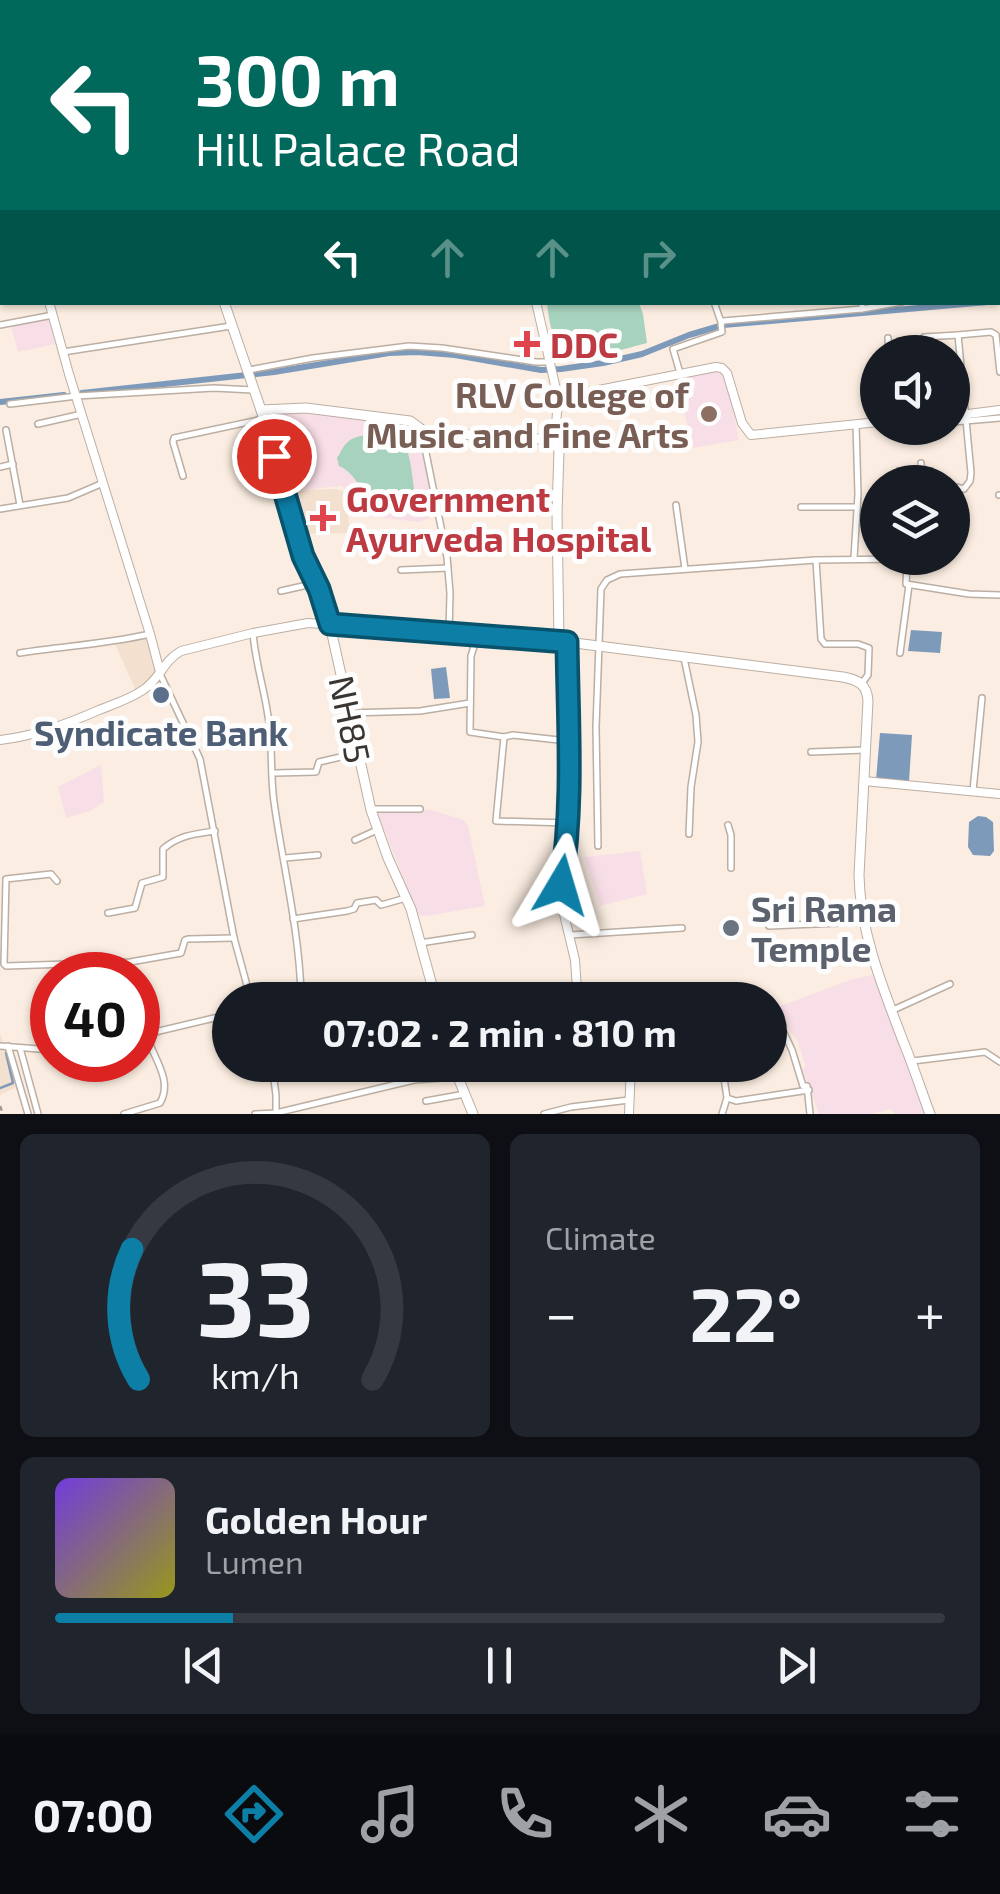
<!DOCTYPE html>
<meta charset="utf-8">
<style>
body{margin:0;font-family:"Exo 2",sans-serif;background:#20242c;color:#f1f3f6;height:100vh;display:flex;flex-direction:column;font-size:38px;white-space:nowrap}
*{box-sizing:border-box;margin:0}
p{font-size:32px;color:#9ea1a6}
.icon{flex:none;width:55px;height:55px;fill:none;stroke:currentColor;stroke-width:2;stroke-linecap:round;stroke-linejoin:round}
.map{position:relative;height:1114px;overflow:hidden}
.drawer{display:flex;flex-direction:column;gap:20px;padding:20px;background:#0d0f14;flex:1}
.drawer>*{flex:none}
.banner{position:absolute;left:0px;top:0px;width:1000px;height:305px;box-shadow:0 2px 8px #0004;background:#00695c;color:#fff;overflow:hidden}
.fabs{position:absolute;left:860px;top:335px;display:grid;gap:20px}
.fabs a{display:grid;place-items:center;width:110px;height:110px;border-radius:50%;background:#171b24;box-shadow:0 2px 8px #0004;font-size:50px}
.speed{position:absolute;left:30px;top:952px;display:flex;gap:20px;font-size:50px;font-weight:700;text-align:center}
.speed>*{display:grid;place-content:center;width:130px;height:130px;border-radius:50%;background:#171b24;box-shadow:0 2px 8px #0004;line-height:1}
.speed .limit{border:15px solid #d22;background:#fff;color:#111}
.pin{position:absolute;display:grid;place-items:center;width:85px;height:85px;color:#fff;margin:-42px;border:5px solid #fff;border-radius:50%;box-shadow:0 2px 10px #0007}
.me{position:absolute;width:110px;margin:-55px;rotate:7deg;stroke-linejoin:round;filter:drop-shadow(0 0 8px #0008)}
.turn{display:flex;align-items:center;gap:35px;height:210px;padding:0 30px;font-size:45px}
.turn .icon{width:130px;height:130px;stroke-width:2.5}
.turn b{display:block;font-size:70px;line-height:85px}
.lanes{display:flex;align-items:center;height:95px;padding:0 30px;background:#0003;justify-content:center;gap:50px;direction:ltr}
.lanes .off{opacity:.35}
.big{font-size:75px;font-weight:700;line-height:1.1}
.drawer .widget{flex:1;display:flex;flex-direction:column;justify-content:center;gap:15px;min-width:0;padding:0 35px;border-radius:15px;background:#20242c}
.drawer .dial{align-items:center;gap:0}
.dial svg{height:260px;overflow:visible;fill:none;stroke:#363941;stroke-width:7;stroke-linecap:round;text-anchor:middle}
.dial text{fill:#f1f3f6;stroke:none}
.song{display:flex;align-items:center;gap:30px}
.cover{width:120px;height:120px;border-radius:15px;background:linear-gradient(135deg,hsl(260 70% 55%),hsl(60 70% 35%))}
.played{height:10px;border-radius:5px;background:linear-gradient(90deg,#0d7ea6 20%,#363941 20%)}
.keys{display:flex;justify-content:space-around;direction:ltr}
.heat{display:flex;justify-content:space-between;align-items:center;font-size:55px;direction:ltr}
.drawer .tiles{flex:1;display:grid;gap:20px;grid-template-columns:1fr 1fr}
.widget:last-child{grid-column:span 2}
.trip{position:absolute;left:212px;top:982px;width:575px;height:100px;border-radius:50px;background:#171b24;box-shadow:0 2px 8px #0004;font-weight:700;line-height:100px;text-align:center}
.tab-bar{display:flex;height:160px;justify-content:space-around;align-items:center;background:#090b0e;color:#9ea1a6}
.tab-bar .icon{width:70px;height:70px}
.tab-bar .on{color:#0d7ea6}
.tab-bar b{font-size:45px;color:#f1f3f6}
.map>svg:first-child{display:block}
.built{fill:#f4e0cf}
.education{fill:#f8dee6}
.green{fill:#a7d3be}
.water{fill:#7d9abb}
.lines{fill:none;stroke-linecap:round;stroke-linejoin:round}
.stream{stroke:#7d9abb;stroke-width:2.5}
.canal{stroke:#7d9abb;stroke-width:6}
.street-casing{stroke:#bbaea3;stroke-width:8}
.secondary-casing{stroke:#bbaea3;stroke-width:10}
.primary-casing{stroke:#bbaea3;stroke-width:11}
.street{stroke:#fff;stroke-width:5}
.secondary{stroke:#fff;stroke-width:8}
.primary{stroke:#fff;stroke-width:9}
.rail{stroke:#a39991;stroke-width:2.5;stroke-dasharray:5 10;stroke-linecap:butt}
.route-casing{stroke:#08526c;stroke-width:25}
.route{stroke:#0d7ea6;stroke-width:18}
.health-dot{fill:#e0444e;stroke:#fdfdfd;stroke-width:4}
.education-dot{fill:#8d6e63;stroke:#fdfdfd;stroke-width:4}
.service-dot{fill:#5c6f8a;stroke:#fdfdfd;stroke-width:4}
.worship-dot{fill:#6b7280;stroke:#fdfdfd;stroke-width:4}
.labels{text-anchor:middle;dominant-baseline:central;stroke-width:10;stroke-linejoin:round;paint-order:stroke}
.health-label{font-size:35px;font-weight:bold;fill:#be3a42;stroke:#fdfdfd;text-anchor:start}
.education-label{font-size:35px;font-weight:bold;fill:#785e54;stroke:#fdfdfd;text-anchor:end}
.street-label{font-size:35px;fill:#3a3530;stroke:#fdfdfd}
.service-label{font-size:35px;font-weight:bold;fill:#4e5e75;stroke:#fdfdfd}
.worship-label{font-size:35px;font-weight:bold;fill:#5b616d;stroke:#fdfdfd;text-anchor:start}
</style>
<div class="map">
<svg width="1000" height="1114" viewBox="0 0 1000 1114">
<rect width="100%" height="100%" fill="#fbede1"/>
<g class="built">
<path d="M335 489 343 491 346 496 350 533 300 534 291 490Z"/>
<path d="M149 637 157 674 136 691 115 644Z"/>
<path d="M0 1034 19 1086 0 1095Z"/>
</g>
<g class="education">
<path d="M49 314 55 344 18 352 10 321Z"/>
<path d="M720 371 728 385 739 440 693 448 676 378Z"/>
<path d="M299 412 393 423 406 425 413 430 419 436 432 507V517L419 522 359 515 352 511 349 494 342 486 301 490 288 488 268 423 271 414Z"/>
<path d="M101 765 104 802 90 811 66 818 58 787Z"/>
<path d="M399 809 431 810 464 820 468 826 485 906 426 916 418 915 377 811Z"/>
<path d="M640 851 647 894 600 906 584 857Z"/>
<path d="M878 974 927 1114H895L891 1109 871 1114H819L802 1068 806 1067 797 1040 773 1009 853 979Z"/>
</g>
<g class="green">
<path d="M547 303H639L643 314 647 343C620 350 593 359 565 356 552 340 549 322 547 303Z"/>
<path d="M376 432C381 433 387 432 392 433 413 439 411 480 416 499L415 504 406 512 367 509 363 505C365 490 352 471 339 466 336 453 336 462 341 451 351 434 358 438 376 432Z"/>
</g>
<g class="water">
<path d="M911 630 942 632 940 653 908 651Z"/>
<path d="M446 667 450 698 434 699 431 669Z"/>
<path d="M880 733 912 735 909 782 876 780Z"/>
<path d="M978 816 986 817 993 822 994 851 990 856 973 855 968 847 969 822Z"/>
</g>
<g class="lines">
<g class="stream">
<path d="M998 66H1000"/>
<path d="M0 1088 13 1083 6 1053"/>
</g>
<g class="canal">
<path d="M998 302 1000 301"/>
<path d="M82 393 274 372 389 353 417 352 455 355 541 370 561 369 603 363 642 354 689 335 723 325 988 302"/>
<path d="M0 402 64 395"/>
</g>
<defs>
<g id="street">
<path d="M288 0V2"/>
<path d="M426 0 427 2"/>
<path d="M571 0 572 2"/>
<path d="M626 0V2"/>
<path d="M777 0 778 2"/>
<path d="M649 2 653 0"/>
<path d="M878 2V0"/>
<path d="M903 2 930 0"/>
<path d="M0 38H2"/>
<path d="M0 95 2 94"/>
<path d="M0 188 2 187"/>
<path d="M998 293H999"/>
<path d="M714 302 721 322"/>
<path d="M862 309 902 302"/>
<path d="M0 325 53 315"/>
<path d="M958 335 991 332 996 335 1000 372"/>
<path d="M888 338 889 352"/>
<path d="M63 352 231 326"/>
<path d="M923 352 924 337 958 335 971 473 970 481 964 489 952 486"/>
<path d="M249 370 313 358 409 346 442 348 536 362H549"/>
<path d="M680 373 673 349 722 332 721 324 723 321 862 309V302"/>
<path d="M10 404 77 396 214 388 253 390"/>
<path d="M953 422 1000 418"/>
<path d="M38 424 82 414"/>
<path d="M6 430 20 505"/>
<path d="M425 433 423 438 447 557 450 593 449 633"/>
<path d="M921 463 922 476 925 482"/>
<path d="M0 467 13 464"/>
<path d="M183 476 173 442 174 438 263 419"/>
<path d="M999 495H1000"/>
<path d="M676 505 685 569"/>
<path d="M801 507H857"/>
<path d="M0 509 68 498 103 483"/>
<path d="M854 558 858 494 856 424"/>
<path d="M816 560 821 639 825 644H858L869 648 868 675 862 683"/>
<path d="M401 570 448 568"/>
<path d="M281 591 316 583"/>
<path d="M253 633C255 661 264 688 268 716 273 745 270 774 274 802 283 866 299 929 301 994L297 1000"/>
<path d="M477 637 471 656 470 732 504 737 496 821 568 823"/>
<path d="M20 653C64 646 107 644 150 634"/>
<path d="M900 653 909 585"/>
<path d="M684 658 696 715 698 742 691 787 689 834"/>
<path d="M160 674 200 759 234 938 251 1000"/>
<path d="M349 713 420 711 470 703"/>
<path d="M504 737 513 735 568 741"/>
<path d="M811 752 865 750"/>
<path d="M275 773 316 772 319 762 358 753"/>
<path d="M973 791 982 698"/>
<path d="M373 809H420"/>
<path d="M728 825 731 835V868"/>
<path d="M355 840 377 830"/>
<path d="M598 846 596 727 601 589 607 580 620 574 816 560 903 559 907 564 906 584 969 594 1000 595"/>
<path d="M285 858 318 855"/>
<path d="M57 881 51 874 6 879 4 964 6 966 130 962 181 953 185 940 188 939 234 938"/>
<path d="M108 913 135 908 142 883 163 877V849C179 835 195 834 215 831"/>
<path d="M293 919 347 911 354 909 357 903 376 900 381 905 406 898"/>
<path d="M769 926 862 922"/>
<path d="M570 935 682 928"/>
<path d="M420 943 472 935"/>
<path d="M537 1000H550"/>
<path d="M573 1000 576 997 577 990"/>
<path d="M773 1009 792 1050 803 1086H807L810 1114"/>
<path d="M891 1011 950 984"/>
<path d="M138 1044 149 1042 155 1032 214 1018 230 1016"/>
<path d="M0 1046 52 1050"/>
<path d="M8 1046 28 1114"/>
<path d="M20 1048 38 1114"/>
<path d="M913 1061 985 1052 1000 1062"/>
<path d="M722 1065 727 1098 736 1101 809 1090"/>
<path d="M631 1069 706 1065"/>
<path d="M426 1101 465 1094"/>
<path d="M276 1113 414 1080 442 1078 455 1071"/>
<path d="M124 1114 160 1103C172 1082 157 1063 149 1042"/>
<path d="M255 1114 276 1113V1095L272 1065"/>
<path d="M544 1114 571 1107 629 1100"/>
<path d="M722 1114 727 1098"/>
</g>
<g id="secondary">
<path d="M0 120 2 129"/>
<path d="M49 302 69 374 150 634 160 672"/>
<path d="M536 302 558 398 555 440"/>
<path d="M558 398 716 367 722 368 727 373 742 423 751 435 878 422"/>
<path d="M952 416 1000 410"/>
<path d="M567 642 569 785 567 850 561 885 563 910 575 960 577 990 629 994 636 1000"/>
<path d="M0 740C35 736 67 724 99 710 114 704 130 699 143 690 161 678 163 661 181 651L253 633 308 623 559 641"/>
<path d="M864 781 1000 794"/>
<path d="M629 1114 631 1065"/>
</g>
<g id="primary">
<path d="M139 0V2"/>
<path d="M224 302 261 410 303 556 326 607 371 810 388 858 411 909 436 1000"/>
<path d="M261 410 306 408 410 421 425 432 555 440 559 450 557 513 559 641 843 677C858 680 867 684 868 701L859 875C860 933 883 988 903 1041 913 1065 921 1090 930 1114"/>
<path d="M453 1065 473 1114"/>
</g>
</defs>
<use href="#street" class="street-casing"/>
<use href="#secondary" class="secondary-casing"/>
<use href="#primary" class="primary-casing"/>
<use href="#street" class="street"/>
<use href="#secondary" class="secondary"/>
<use href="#primary" class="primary"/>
<path class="rail" d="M0 1106 3 1114"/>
</g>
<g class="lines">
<defs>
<path id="route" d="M274 456 303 556 319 589 330 624 567 642C568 723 574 805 561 885"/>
</defs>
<use href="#route" class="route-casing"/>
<use href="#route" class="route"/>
</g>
<g class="health-dot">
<path d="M522 329h10v10h10v10h-10v10h-10v-10h-10v-10h10z"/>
<path d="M318 503h10v10h10v10h-10v10h-10v-10h-10v-10h10z"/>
</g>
<circle class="education-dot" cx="709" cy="414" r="10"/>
<circle class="service-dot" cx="161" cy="695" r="10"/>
<circle class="worship-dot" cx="731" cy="928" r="10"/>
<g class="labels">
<g class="health-label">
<text x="550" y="344">DDC</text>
<text x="346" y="498">Government<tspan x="346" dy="40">Ayurveda Hospital</tspan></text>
</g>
<g class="education-label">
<text x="689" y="394">RLV College of<tspan x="689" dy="40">Music and Fine Arts</tspan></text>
</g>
<g class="street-label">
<text transform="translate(351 719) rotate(78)">NH85</text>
</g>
<g class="service-label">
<text x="161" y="732">Syndicate Bank</text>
</g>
<g class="worship-label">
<text x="751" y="908">Sri Rama<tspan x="751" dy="40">Temple</tspan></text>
</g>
</g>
</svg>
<div class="fabs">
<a><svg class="icon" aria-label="sound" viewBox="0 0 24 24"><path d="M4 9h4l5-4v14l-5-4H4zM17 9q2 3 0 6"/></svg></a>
<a><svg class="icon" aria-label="layers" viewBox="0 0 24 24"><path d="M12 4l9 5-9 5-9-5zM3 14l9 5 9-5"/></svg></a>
</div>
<div class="speed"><div class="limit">40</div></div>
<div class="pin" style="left:274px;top:456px;background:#d93025"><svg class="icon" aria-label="arrive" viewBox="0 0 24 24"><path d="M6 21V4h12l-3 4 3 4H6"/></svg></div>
<svg class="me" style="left:561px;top:885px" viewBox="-20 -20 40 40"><path d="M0-17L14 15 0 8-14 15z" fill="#0d7ea6" stroke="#fff" stroke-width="4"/></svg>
<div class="trip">07:02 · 2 min · 810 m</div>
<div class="banner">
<div class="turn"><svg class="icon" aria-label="left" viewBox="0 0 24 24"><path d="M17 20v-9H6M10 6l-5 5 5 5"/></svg><div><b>300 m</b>Hill Palace Road</div></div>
<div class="lanes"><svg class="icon" aria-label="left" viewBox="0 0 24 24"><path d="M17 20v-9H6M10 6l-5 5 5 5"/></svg><svg class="icon off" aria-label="ahead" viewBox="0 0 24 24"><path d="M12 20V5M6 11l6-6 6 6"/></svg><svg class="icon off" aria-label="ahead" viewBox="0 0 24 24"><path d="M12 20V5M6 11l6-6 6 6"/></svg><svg class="icon off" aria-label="right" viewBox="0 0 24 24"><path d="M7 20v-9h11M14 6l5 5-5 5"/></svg></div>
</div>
</div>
<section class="drawer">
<div class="tiles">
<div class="widget dial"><svg viewBox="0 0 100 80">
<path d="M14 69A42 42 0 1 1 86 69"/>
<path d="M14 69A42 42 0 0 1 12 29" stroke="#0d7ea6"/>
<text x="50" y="56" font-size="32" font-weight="700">33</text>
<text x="50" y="72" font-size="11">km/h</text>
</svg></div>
<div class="widget"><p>Climate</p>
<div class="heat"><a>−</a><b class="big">22°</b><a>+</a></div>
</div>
<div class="widget">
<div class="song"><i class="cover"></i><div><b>Golden Hour</b><p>Lumen</p></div></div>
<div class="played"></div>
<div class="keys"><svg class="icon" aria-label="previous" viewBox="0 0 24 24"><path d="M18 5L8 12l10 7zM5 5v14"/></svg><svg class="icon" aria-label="pause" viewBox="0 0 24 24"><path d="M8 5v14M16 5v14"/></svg><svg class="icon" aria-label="next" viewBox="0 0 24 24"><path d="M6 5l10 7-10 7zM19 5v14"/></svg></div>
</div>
</div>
</section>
<nav class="tab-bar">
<b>07:00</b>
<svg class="icon on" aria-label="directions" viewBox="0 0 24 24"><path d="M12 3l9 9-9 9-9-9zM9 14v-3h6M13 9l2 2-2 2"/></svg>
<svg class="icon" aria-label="music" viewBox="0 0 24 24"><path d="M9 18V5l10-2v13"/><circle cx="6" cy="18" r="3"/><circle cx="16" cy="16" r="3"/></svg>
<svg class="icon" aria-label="phone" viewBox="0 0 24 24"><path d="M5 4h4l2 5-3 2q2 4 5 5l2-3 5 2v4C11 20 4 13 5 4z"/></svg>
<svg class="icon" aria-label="climate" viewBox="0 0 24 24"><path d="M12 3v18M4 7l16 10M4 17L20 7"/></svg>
<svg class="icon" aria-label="car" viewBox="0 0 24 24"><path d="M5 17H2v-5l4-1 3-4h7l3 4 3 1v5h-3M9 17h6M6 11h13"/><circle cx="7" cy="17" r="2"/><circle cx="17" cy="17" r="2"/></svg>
<svg class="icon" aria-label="filters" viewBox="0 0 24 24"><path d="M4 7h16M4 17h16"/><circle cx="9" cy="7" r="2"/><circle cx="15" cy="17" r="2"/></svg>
</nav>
